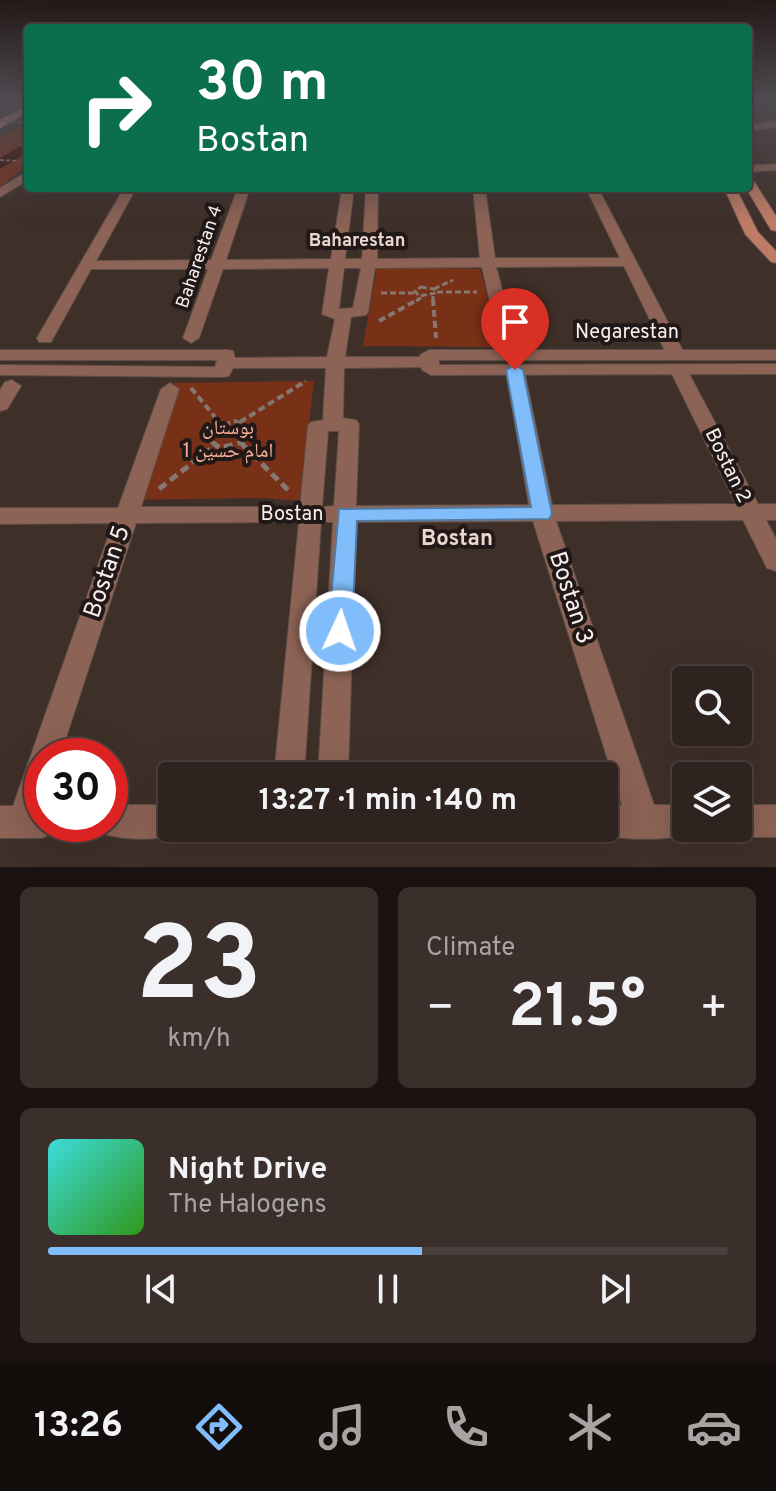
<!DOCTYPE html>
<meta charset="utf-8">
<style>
body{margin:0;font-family:Overpass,"Noto Naskh Arabic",sans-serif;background:#3b2f2c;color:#f1f3f6;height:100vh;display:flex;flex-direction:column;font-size:30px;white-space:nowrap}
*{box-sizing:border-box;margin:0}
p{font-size:26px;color:#a7a4a4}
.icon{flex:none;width:44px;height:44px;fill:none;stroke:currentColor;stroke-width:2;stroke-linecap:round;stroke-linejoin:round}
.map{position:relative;height:867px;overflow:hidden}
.details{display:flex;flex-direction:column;gap:20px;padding:20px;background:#1a1311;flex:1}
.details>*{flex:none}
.hud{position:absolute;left:24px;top:24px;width:728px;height:168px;border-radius:8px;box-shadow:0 8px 32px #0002,0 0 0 2px #4a403d;background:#0b6e4f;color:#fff;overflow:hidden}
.fabs{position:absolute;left:672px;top:666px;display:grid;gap:16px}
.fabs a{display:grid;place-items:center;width:80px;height:80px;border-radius:8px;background:#2f231f;box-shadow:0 8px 32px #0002,0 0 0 2px #4a403d;font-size:40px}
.speed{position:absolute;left:24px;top:738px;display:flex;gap:16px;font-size:40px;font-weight:700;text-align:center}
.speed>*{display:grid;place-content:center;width:104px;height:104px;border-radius:50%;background:#2f231f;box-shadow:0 8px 32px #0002,0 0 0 2px #4a403d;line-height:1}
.speed .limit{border:12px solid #d22;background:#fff;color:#111}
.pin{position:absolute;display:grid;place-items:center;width:68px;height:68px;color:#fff;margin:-82px -34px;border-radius:50% 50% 50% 0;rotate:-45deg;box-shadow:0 0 8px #0007}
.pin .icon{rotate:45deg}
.me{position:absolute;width:88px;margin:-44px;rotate:3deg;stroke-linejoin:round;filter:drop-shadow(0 0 6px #0008)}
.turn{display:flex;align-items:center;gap:28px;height:168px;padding:0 40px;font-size:36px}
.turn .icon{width:104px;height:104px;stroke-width:2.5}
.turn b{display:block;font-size:56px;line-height:68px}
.big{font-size:60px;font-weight:700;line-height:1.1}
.details .widget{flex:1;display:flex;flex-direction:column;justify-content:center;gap:12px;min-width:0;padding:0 28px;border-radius:12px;background:#3b2f2c}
.details .dial{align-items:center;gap:0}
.dial b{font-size:104px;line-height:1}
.song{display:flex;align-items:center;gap:24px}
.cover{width:96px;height:96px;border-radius:12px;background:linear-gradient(135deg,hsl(180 70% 55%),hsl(110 70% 35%))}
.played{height:8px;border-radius:4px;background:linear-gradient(90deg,#80bdfa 55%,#4a403d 55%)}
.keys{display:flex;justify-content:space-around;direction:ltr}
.heat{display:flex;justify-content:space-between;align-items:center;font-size:44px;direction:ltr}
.details .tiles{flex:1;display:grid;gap:20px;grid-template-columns:1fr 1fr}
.widget:last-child{grid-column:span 2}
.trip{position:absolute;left:158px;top:762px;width:460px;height:80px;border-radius:8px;background:#2f231f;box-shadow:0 8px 32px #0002,0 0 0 2px #4a403d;font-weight:700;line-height:80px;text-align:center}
.tab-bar{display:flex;height:128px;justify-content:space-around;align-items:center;background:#130e0c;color:#a7a4a4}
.tab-bar .icon{width:56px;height:56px}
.tab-bar .selected{color:#80bdfa}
.tab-bar b{font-size:36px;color:#f1f3f6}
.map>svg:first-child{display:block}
.green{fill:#783016}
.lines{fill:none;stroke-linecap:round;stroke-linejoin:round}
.canal{fill:#3a0b00;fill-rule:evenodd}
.pedestrian-casing{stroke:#5d4e48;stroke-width:2}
.minor-casing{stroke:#5d4e48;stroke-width:2}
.secondary-casing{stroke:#5d4e48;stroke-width:2}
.trunk-casing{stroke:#5d4e48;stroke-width:2}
.path-far3{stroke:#857772;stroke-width:2;stroke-dasharray:4 2;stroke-linecap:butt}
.path-far2{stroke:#857772;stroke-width:3;stroke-dasharray:6 3;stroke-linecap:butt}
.path-far1{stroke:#857772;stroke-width:4;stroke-dasharray:7 4;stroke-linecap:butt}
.path{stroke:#857772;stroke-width:5;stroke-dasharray:9 5;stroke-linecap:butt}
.pedestrian{fill:#8c6355;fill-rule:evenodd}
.minor{fill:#8c6355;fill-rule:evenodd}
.secondary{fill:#be7c66;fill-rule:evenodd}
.trunk{fill:#ee9c80;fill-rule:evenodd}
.path-bridge{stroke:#857772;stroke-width:2;stroke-dasharray:4 2;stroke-linecap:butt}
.route{fill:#80bdfa;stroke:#537ba2;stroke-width:2}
.labels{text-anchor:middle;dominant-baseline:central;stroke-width:8;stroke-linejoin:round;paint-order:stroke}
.far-neighbourhood-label{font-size:18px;font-weight:bold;fill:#ecd6cf;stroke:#201917}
.far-street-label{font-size:18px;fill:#fbf0ed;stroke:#201917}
.street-label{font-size:20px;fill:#fbf0ed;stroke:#201917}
.park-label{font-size:20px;fill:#fdb198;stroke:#201917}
.neighbourhood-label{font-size:22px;font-weight:bold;fill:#ecd6cf;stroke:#201917}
.near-street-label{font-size:24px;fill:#fbf0ed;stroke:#201917}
</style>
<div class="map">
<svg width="776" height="867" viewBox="0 0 776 867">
<rect width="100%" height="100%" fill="#3f2f29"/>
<g class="green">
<path d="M28 121V165L0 187V138Z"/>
<path d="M377 267 480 269 501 347 363 346Z"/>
<path d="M314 381 300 501 264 498 128 500 168 383Z"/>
</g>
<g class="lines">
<path class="canal" d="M28 142V152L0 169V158Z"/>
<defs>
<path id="pedestrian" d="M429 350H776V360H439V365L776 364V374L431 375 422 370 420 355Z"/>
<g id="minor">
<path d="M776 121V127L748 131V125Z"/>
<path d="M776 164V170L748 172V166Z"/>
<path d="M28 171V180L0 197V188Z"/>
<path d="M124 188H136L96 261 211 260 238 188H250L226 260 331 259 342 188H354L345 259H362L366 188H378L377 259 480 258 473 188H485L495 258H620L586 188H598L685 355 682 359 676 360 667 355 624 266 496 267 520 355 511 360 502 355 482 267 375 268 368 312 366 315 351 317 345 357H430L439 362 430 367 344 368 343 418 356 420 359 424 356 506 529 505 506 370 515 365 524 370 552 505 736 504 670 370 673 366H685L758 504H776V520H766L776 539V571L767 568 743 520 556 521 654 805H686V828H699L697 832C676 841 614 841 593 832L591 828H604V805H622L533 521 356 522 348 776H318L333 522H321L304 776H274L299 522 136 523 60 756H42V824H57L53 833 42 838H0V806H13L113 523 0 524V508H118L161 389 170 383 179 389 141 507H300L308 426 311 422 323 420 326 368H233L229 376 223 377 0 375V365L215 367 217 360H0V350H227L233 351 235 358 327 357 335 319 322 314 329 268 223 269 199 338 191 343 183 338 208 269H91L51 342H39L37 338ZM344 268H361L353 308 339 309ZM328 431H339L334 506 322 507Z"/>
<path d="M12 380 21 386 7 409 0 411V390L5 382Z"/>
<path d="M110 805H172V828H185L183 832C161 841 121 841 99 832L95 824H110Z"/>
<path d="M738 805H776V837H738L727 832 725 828H738Z"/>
</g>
<g id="secondary">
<path d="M748 177 752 178 776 216V231L771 230 746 188Z"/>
<path d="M724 188H736L758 232 776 251V263L771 262 745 234Z"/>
</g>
<path id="trunk" d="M28 104V112L0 128V120Z"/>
</defs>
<use href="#pedestrian" class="pedestrian-casing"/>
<use href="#minor" class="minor-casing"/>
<use href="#secondary" class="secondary-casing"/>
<use href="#trunk" class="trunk-casing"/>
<path class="path-far3" d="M0 160 19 161"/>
<g class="path-far2">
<path d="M421 287 434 289 436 293 419 296 415 291Z"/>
<path d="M434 289 453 280"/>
<path d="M437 292H477"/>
<path d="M381 293H415"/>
<path d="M433 296V301"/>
<path d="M416 301 422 297"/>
</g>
<g class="path-far1">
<path d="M433 299 436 338"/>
<path d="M379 321 419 299"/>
<path d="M191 388 220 423"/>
<path d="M240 422 306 381"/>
<path d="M215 444 207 438 211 429 235 421 251 431 241 444"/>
</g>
<g class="path">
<path d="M212 442 220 448 243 442"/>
<path d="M242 444 288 490"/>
<path d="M159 489 214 446"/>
</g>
<use href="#pedestrian" class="pedestrian"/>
<use href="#minor" class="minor"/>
<use href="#secondary" class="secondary"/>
<use href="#trunk" class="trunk"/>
<path class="path-bridge" d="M0 121 28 123"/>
</g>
<linearGradient id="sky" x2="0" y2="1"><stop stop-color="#231a17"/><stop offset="0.45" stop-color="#524d54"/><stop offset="1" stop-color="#524d54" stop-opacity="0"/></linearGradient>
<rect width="776" height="223" fill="url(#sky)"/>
<path class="route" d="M515 365 523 370 552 514 549 519 357 521 352 631 349 637 340 640 332 637 328 631 339 509 531 507 506 370Z"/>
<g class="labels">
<g class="far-neighbourhood-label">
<text x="357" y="241">Baharestan</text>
</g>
<g class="far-street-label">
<text transform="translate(200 257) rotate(-71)">Baharestan 4</text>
</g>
<g class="street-label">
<text x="627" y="333">Negarestan</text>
<text transform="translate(727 466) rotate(64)">Bostan 2</text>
<text x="292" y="515">Bostan</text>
</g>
<g class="park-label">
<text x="228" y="429">بوستان<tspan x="228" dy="23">امام حسین 1</tspan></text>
</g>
<g class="neighbourhood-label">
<text x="457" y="539">Bostan</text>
</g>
<g class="near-street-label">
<text transform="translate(108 572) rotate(-71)">Bostan 5</text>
<text transform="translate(570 598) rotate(72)">Bostan 3</text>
</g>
</g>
</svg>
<div class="fabs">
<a><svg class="icon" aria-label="search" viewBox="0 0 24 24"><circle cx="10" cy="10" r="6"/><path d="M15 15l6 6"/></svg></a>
<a><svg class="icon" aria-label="layers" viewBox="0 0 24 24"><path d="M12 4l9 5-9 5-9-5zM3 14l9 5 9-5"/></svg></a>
</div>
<div class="speed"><div class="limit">30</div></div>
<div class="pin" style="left:515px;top:370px;background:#d93025"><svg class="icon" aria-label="arrive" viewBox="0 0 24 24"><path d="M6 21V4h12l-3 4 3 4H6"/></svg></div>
<svg class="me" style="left:340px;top:631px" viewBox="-20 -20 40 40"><circle r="17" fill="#80bdfa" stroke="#fff" stroke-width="3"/><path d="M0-11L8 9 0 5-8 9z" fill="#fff"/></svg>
<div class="trip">13:27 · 1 min · 140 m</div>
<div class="hud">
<div class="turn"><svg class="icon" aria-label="right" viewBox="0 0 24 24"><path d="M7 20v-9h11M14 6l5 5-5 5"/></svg><div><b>30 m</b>Bostan</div></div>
</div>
</div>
<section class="details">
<div class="tiles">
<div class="widget dial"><b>23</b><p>km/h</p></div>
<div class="widget"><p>Climate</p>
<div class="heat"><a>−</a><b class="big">21.5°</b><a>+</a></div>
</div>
<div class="widget">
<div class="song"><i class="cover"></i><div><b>Night Drive</b><p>The Halogens</p></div></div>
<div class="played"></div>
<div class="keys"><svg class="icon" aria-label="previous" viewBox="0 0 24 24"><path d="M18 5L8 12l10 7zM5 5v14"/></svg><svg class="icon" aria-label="pause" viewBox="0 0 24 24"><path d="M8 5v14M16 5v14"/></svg><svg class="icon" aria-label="next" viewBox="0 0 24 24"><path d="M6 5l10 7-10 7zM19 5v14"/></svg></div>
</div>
</div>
</section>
<nav class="tab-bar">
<b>13:26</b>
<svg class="icon selected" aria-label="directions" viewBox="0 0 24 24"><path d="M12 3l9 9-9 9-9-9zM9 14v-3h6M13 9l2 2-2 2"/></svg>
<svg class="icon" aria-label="music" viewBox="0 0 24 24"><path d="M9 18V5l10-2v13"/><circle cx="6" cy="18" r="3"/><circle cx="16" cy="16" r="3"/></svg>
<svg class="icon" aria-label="phone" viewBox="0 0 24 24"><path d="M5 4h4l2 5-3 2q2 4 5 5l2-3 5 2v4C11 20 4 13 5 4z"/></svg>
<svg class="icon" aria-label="climate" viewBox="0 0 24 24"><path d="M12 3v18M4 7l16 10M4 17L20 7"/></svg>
<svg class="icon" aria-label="car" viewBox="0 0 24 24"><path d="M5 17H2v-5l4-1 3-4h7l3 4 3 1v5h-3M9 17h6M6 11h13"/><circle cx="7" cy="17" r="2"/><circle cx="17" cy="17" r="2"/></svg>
</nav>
